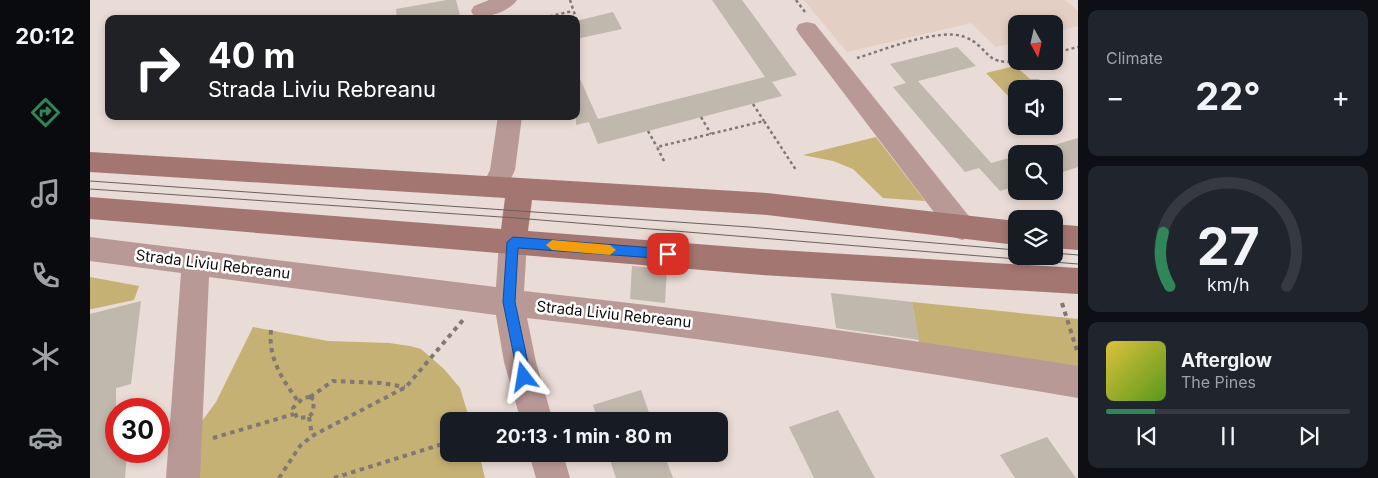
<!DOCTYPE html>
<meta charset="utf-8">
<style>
body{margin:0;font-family:Inter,sans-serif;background:#20242c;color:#f1f3f6;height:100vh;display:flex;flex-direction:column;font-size:19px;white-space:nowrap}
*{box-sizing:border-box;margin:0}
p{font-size:16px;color:#9ea1a6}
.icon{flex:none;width:28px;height:28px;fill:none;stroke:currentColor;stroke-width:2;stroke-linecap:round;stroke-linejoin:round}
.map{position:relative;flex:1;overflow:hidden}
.panel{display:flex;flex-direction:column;gap:10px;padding:10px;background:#0d0f14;width:300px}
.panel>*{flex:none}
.hud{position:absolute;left:15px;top:15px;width:475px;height:105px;border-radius:10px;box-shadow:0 2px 8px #0003;background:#202124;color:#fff;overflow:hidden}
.needle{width:32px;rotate:172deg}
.controls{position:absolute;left:918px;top:15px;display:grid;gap:10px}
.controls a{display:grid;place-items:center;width:55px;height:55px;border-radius:10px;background:#171b24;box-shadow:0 2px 8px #0003;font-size:25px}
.speed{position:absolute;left:15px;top:398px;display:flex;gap:10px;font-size:25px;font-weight:700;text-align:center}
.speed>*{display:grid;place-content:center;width:65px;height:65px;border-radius:50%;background:#171b24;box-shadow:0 2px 8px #0003;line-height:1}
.speed .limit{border:8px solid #d22;background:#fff;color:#111}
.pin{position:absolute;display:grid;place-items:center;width:42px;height:42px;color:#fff;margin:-21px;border-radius:10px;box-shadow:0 2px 8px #0006}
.me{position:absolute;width:55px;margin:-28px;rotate:346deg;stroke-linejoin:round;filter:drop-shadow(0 0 4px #0008)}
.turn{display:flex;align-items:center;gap:18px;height:105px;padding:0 20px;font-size:22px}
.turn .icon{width:65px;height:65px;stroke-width:2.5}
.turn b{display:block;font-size:35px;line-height:42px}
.big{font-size:38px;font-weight:700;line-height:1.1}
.panel .card{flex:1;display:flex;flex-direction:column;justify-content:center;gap:8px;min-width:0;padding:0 18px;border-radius:10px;background:#20242c}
.panel .dial{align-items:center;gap:0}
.dial svg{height:130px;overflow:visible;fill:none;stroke:#363941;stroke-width:7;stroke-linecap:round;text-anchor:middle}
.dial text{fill:#f1f3f6;stroke:none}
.song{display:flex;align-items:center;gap:15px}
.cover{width:60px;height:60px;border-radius:8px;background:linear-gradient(135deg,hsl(50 70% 55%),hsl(90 70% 35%))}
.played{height:5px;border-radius:2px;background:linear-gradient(90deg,#308659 20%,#363941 20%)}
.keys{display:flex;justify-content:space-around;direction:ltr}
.heat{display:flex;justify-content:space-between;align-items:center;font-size:28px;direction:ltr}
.trip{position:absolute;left:350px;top:412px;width:288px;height:50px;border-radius:10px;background:#171b24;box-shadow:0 2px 8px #0003;font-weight:700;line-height:50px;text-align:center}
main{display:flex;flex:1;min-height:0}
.tabs{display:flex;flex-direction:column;width:90px;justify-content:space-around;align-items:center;background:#090b0e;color:#9ea1a6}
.tabs .icon{width:35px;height:35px}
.tabs .active{color:#308659}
.tabs b{font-size:22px;color:#f1f3f6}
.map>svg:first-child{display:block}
.built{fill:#e4cfc4}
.green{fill:#c6b174}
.building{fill:#c0b7ad}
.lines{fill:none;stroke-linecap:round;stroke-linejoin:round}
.path-far1{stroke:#817773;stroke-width:2.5;stroke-dasharray:3 3;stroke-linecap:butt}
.path{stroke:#817773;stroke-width:4;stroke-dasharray:4.5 4.5;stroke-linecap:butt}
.street{fill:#b99995;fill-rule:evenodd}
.secondary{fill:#a47671;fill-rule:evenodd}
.tram{stroke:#69615e;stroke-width:1}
.route{fill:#1a73e8;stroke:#114b97}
.slow{fill:#f59e0b}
.labels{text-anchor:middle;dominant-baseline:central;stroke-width:5;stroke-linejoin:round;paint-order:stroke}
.street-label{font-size:15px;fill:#0f0b09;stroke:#fff}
</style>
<main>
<nav class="tabs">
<b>20:12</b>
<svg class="icon active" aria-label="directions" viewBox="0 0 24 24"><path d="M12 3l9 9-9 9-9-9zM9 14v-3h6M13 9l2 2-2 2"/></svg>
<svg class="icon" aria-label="music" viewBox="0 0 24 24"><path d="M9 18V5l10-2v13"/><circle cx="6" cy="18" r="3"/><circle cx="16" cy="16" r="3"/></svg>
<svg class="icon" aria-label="phone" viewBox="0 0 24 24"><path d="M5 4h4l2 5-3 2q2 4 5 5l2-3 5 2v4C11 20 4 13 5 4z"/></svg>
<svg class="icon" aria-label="climate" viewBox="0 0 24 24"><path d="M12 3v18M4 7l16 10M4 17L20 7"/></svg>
<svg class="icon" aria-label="car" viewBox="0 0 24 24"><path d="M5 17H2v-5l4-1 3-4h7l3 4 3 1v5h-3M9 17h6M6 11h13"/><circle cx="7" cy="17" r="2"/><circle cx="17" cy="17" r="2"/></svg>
</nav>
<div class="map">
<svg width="988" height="478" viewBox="0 0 988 478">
<rect width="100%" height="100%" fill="#e9dbd5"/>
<path class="built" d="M714 0H975L988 11V26L964 32V24H926V42L906 47 881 23 757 52Z"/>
<g class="green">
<path d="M925 66 940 79H949L959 89H926V104L896 73Z"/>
<path d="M786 137 835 201 793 198 763 169 743 161 713 155Z"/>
<path d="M0 277 49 286 44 300 2 309H0Z"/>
<path d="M822 302 988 319V373L831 354Z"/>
<path d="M163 327 238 341 299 343 320 346 331 349 354 369 370 388 380 421H359V454H389L395 478H101L112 421 126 402Z"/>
</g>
<g class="building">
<path d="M357 0H366L371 19H307L306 9Z"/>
<path d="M622 0H652L707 75 682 82 692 96 508 144 499 122 486 125V70L508 119 675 77Z"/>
<path d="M523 12 532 29 486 39V21Z"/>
<path d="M867 47 886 66 828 81 901 163 926 156V186L910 191 889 168 875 172 803 87 816 83 800 64Z"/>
<path d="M988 138V167L964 175V145Z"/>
<path d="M542 266 577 269 575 303 540 299Z"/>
<path d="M741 293 822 302 829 340 746 328Z"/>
<path d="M51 301 41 384 26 388V451H37L35 478H0V314Z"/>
<path d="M551 390 562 421H508L503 405Z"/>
<path d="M748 410 785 478H724L699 427Z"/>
<path d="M957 437 986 478H925L910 455Z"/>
<path d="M518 454H574L583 478H526Z"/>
</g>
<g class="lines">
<g class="path-far1">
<path d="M480 0 487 21"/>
<path d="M706 0 715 12"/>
<path d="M448 19 483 11"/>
<path d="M964 53 988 47"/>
<path d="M767 58C794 50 849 27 875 37 900 47 893 66 928 61"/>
<path d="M663 104 674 121"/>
<path d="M611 117 621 134"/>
<path d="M558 131 567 147"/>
<path d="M574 161 567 147 674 121 706 170"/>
</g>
<g class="path">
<path d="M972 303 988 354"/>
<path d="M181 330C178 358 192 379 208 401"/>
<path d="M220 397 224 400 223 412 219 417 207 418 203 408 213 398Z"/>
<path d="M220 397 243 381 291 383 315 387"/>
<path d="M219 417 222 435"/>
<path d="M123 438 204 414"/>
<path d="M189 478 210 446 222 436 316 387 373 320"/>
<path d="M244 478 359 442"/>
</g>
<g class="street">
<path d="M399 0H427C420 11 396 19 384 16L381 11 384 6Z"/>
<path d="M717 22 725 24 882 220 886 228 882 236 872 240 862 236 709 34 706 29 709 24Z"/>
<path d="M408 116H432L425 170 414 193 405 197 396 193 392 186 400 170Z"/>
<path d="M423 230 433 234 437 242 434 291C620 311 804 337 988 366V398C805 367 622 339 437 318L446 362 463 421H431L414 362 406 315 119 277 110 478H76L91 273 0 261V237L406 287 409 242 413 234Z"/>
<path d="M439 454H473L480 478H446Z"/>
</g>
<g class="secondary">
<path d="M0 152 677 193 926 221V245L677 215 442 200 438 231 672 249 988 268V294L672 275 0 219V197L411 229 415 198 0 172Z"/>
<path d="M964 224 988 226V250L964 248Z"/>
</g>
<g class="tram">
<path d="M0 181 659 227 926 250"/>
<path d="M0 189 426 218 988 264"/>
<path d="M964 253 988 255"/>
</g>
</g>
<path class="route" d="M423 237 578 249 583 254 578 259 428 248 425 302 441 377 439 382 434 384 430 382 428 377 413 302 417 242Z"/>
<path class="slow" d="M462 240 520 245 526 250 520 255 462 250 456 245Z"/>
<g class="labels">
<g class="street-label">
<text transform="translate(123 264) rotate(7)">Strada Liviu Rebreanu</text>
<text transform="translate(524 314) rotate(6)">Strada Liviu Rebreanu</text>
</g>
</g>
</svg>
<div class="controls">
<a><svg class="needle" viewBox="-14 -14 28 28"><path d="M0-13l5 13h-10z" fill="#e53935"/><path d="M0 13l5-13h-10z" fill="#9ea1a6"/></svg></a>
<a><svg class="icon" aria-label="sound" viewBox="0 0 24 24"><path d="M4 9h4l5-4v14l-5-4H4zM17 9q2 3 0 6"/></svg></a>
<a><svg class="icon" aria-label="search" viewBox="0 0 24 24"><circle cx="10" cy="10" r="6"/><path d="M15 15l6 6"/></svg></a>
<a><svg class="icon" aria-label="layers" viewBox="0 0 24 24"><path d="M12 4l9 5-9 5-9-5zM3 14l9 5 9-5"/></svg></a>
</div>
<div class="speed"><div class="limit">30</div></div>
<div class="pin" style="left:578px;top:254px;background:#d93025"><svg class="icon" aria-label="arrive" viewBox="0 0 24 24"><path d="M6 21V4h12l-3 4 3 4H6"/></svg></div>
<svg class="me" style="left:434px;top:377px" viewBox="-20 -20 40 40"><path d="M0-17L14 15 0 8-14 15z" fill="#1a73e8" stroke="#fff" stroke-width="4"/></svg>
<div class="trip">20:13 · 1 min · 80 m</div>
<div class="hud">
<div class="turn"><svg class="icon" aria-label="right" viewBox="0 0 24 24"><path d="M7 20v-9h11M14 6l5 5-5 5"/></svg><div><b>40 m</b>Strada Liviu Rebreanu</div></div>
</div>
</div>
<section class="panel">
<div class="card"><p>Climate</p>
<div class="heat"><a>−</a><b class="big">22°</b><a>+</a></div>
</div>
<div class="card dial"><svg viewBox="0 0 100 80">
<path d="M14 69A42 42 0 1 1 86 69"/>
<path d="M14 69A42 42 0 0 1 10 36" stroke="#308659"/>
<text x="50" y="56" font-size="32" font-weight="700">27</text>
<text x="50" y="72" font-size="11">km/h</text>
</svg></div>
<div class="card">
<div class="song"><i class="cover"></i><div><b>Afterglow</b><p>The Pines</p></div></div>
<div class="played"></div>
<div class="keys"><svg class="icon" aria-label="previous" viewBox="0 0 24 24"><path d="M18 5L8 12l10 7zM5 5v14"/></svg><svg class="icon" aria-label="pause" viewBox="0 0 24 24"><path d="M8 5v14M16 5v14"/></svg><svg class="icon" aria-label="next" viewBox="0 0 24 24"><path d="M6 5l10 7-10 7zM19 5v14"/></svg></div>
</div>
</section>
</main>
